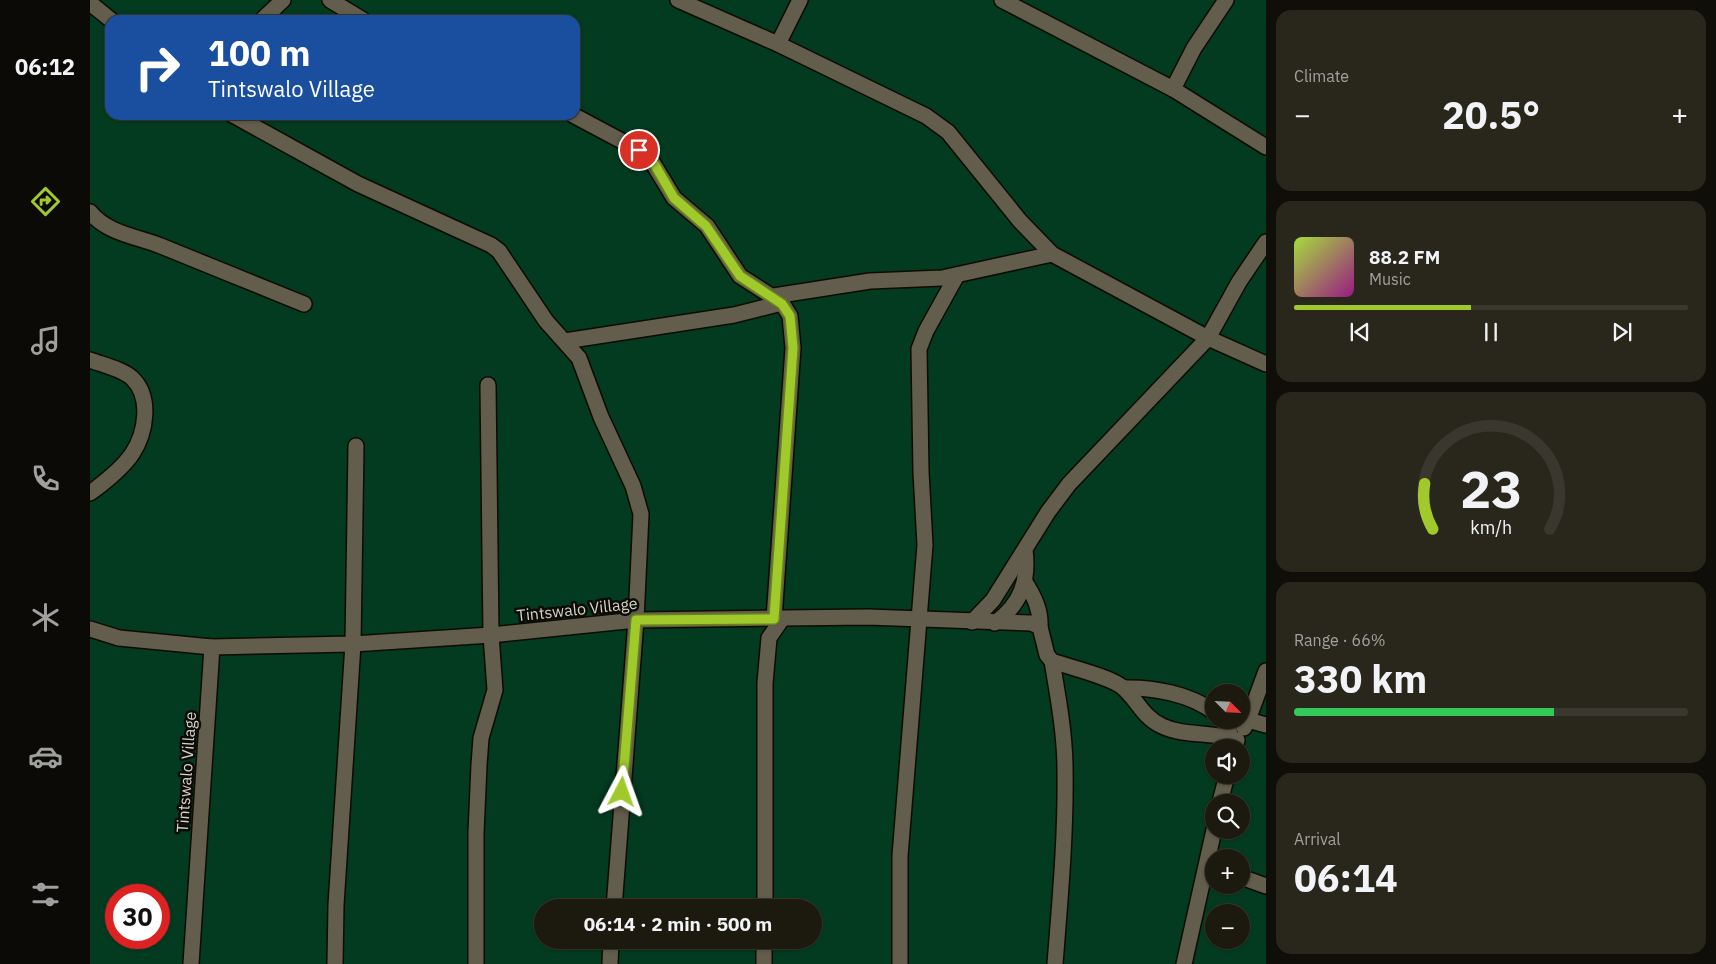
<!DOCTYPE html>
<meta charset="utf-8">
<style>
body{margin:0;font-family:"IBM Plex Sans",sans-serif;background:#29271c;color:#f1f3f6;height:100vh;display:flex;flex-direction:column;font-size:19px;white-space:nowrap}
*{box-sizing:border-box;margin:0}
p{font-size:16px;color:#a0a19e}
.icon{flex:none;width:28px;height:28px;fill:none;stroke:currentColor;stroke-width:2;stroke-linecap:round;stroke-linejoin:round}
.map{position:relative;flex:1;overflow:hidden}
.details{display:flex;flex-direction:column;gap:10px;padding:10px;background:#0f0e08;width:450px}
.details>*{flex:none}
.hud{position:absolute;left:15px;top:15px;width:475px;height:105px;border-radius:15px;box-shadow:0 1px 4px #0004,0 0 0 1px #3a382e;background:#1a4fa0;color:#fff;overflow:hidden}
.needle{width:32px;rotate:114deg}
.fabs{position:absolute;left:1115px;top:684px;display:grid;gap:10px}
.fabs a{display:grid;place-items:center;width:45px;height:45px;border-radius:50%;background:#1c1a0e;box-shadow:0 1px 4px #0004,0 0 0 1px #3a382e;font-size:25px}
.speed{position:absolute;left:15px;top:884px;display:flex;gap:10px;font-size:25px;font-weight:700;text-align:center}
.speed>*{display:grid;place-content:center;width:65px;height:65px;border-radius:50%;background:#1c1a0e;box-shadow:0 1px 4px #0004,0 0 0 1px #3a382e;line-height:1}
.speed .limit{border:8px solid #d22;background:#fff;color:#111}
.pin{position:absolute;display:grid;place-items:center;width:42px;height:42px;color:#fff;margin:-21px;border:2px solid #fff;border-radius:50%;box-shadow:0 1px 5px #0007}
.me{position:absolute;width:55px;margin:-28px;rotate:4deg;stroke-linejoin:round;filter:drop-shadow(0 0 4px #0008)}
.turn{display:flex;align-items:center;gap:18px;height:105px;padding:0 20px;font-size:22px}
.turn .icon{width:65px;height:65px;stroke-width:2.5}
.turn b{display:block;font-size:35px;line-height:42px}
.big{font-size:38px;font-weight:700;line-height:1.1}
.details .widget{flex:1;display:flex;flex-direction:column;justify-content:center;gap:8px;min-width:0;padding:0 18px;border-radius:15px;background:#29271c}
.details .dial{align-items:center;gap:0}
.dial svg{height:130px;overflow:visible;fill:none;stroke:#3a382e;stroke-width:7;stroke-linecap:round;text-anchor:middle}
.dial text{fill:#f1f3f6;stroke:none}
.song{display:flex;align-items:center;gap:15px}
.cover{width:60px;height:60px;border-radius:8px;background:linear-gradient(135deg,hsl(80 70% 55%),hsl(310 70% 35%))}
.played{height:5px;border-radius:2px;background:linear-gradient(90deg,#a0ca2c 45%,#3a382e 45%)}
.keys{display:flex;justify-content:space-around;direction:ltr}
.heat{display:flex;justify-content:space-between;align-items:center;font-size:28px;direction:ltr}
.charge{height:8px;border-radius:4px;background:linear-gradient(90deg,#34c759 66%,#3a382e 0)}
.trip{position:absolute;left:444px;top:899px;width:288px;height:50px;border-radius:25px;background:#1c1a0e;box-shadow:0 1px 4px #0004,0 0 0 1px #3a382e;font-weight:700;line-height:50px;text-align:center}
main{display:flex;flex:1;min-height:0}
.dock{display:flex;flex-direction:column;width:90px;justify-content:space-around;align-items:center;background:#0b0a06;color:#a0a19e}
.dock .icon{width:35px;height:35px}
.dock .active{color:#a0ca2c}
.dock b{font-size:22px;color:#f1f3f6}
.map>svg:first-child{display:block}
.green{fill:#033b20;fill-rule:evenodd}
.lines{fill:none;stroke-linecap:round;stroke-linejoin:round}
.minor-casing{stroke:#0f0b01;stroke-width:18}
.minor{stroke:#625d4c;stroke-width:15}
.route-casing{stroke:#68831d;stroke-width:12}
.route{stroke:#a0ca2c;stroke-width:9}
.labels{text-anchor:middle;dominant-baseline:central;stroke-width:5;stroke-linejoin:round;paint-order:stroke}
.street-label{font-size:16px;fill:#d5d2c8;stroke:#0d0b06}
</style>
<main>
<nav class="dock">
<b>06:12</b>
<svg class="icon active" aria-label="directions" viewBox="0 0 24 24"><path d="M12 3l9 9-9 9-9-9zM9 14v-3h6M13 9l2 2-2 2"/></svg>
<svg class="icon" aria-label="music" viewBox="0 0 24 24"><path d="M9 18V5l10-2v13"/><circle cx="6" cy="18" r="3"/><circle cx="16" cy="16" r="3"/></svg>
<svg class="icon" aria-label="phone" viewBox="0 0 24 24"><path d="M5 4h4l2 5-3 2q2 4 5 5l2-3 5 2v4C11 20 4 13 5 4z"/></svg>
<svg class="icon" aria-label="climate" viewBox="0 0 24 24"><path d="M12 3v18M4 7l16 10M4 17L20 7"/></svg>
<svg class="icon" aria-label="car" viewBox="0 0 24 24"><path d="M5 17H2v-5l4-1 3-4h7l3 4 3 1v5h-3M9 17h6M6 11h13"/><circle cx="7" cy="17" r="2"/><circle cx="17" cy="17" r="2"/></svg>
<svg class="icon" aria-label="filters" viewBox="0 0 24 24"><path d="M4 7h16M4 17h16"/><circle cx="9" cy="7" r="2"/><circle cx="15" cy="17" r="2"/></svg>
</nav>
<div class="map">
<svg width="1176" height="964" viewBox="0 0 1176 964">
<rect width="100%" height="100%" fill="#262213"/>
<path class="green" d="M0 0H1176V964H0ZM20 20H485V115H20ZM1124 692H1151V720H1124ZM1124 748H1151V775H1124ZM1124 802H1151V830H1124ZM1124 858H1151V885H1124ZM26 895H69V938H26ZM452 908H722V940H452ZM1124 912H1151V940H1124Z"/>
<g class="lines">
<defs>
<g id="minor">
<path d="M240 0 273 20"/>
<path d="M588 0 688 44 836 116 858 132 930 221 962 254 1118 338 1176 364"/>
<path d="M912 0 1083 89 1176 147"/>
<path d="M0 3 21 20"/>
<path d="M172 20 193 0"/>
<path d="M688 44 710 0"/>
<path d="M1083 89 1104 48 1136 0"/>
<path d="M143 115 268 184 401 245 409 251 456 321 489 358 511 417 543 486 551 514 546 620 524 908"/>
<path d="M483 115 558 155 584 198 617 226 650 276 692 303 700 316 703 348 684 619"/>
<path d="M0 212C18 234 46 236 71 246 119 265 166 285 214 304"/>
<path d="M684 296 780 281 852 278 962 254"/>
<path d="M475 341 644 315 692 303"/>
<path d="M0 360C13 365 32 369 42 378 62 397 56 433 42 454 32 469 15 482 0 493"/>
<path d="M935 582C944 596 951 610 950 627"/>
<path d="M882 622 903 600 958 512 979 484 1118 338 1149 282 1176 242"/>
<path d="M905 623C931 604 939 581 935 550"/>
<path d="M0 629 29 638 122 647"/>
<path d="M962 661C968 697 975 734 975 770 976 835 970 900 965 964"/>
<path d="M1034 688C1063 687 1100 694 1124 712"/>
<path d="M1132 720 1139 729 1140 737"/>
<path d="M1158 720 1176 671"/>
<path d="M1154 728 1158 720 1176 725"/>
<path d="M1130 802 1137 775"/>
<path d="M1151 877 1176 886"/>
<path d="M675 908V683L679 638 692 619"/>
<path d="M101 964 122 647 263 644 401 635 546 620 778 617 941 623 950 627 957 655 962 661C979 667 1017 676 1031 686 1047 698 1051 716 1072 726 1095 737 1123 731 1147 740L1145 748"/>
<path d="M245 964 246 905 263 644 266 446"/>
<path d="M386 964V833L389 765 391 738 405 690 401 635 398 385"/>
<path d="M520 964 521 940"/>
<path d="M674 964V940"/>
<path d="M810 964V856L835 545 831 472 829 349 836 331 867 275"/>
<path d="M1094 964 1124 830"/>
</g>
</defs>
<use href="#minor" class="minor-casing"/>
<use href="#minor" class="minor"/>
</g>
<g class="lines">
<defs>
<path id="route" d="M532 792 546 620 684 619 703 348 700 316 692 304 650 276 616 226 584 198 562 160 549 150"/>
</defs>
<use href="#route" class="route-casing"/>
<use href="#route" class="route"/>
</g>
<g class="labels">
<g class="street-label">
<text transform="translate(487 609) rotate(-6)">Tintswalo Village</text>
<text transform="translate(96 772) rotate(-86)">Tintswalo Village</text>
</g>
</g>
</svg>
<div class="fabs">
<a><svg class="needle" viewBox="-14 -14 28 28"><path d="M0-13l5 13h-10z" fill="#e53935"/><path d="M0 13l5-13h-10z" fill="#a0a19e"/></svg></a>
<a><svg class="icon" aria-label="sound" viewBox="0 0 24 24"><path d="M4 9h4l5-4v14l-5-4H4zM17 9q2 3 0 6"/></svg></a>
<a><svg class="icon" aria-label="search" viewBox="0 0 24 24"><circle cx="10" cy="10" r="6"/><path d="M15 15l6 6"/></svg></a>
<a>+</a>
<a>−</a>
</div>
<div class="speed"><div class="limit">30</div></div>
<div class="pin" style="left:549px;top:150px;background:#d93025"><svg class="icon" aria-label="arrive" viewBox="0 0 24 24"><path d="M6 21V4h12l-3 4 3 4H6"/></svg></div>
<svg class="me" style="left:532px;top:792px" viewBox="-20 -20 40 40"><path d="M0-17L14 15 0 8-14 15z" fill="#a0ca2c" stroke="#fff" stroke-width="4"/></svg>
<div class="trip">06:14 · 2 min · 500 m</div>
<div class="hud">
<div class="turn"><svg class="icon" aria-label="right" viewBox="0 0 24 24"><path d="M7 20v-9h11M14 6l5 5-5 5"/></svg><div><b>100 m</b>Tintswalo Village</div></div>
</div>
</div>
<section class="details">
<div class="widget"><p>Climate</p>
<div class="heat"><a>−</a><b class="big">20.5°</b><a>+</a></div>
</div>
<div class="widget">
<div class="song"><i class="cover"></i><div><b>88.2 FM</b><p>Music</p></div></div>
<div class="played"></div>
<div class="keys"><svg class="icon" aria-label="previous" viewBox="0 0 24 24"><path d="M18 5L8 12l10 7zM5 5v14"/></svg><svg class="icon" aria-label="pause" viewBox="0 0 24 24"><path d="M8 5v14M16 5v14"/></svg><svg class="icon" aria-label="next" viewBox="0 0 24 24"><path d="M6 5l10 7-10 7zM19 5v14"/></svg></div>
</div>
<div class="widget dial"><svg viewBox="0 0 100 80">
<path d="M14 69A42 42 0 1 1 86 69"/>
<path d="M14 69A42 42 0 0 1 9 41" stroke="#a0ca2c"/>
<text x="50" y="56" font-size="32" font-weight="700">23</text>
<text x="50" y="72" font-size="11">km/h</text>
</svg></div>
<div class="widget"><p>Range · 66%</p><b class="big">330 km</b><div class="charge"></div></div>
<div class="widget"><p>Arrival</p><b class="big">06:14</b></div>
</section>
</main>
